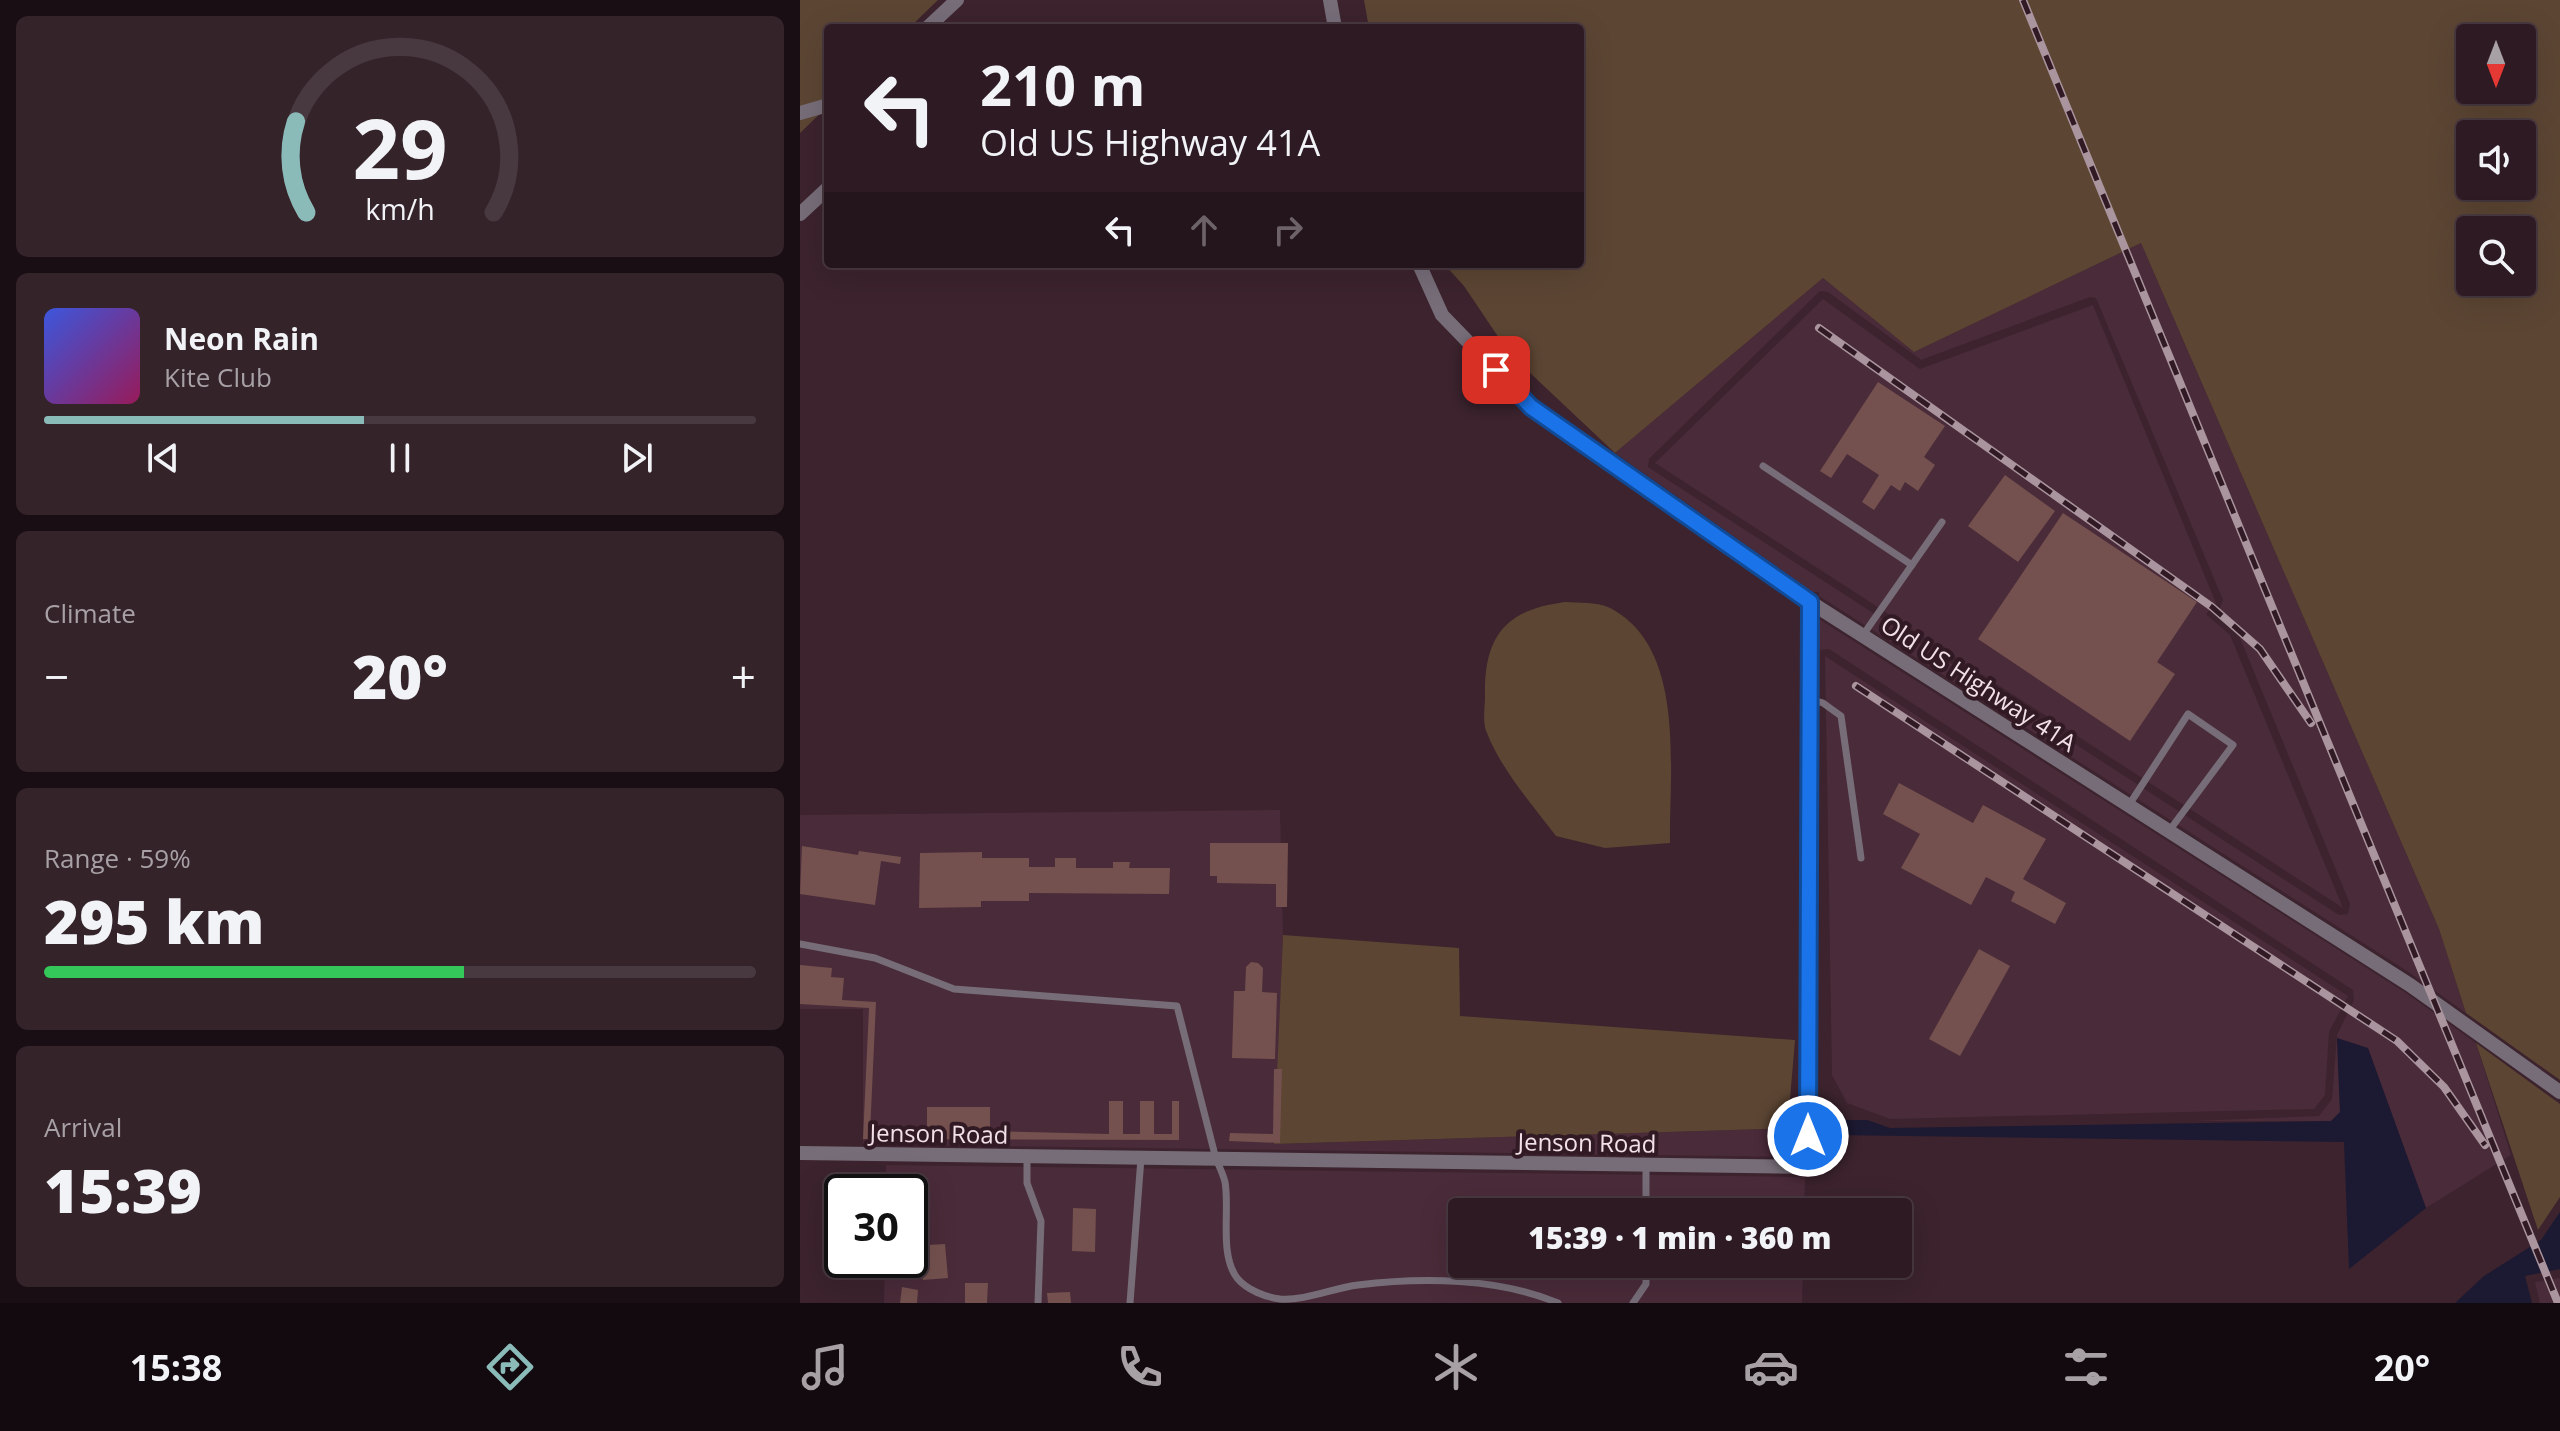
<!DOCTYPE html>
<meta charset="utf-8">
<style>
body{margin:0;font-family:"Open Sans",sans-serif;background:#35232a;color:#f1f3f6;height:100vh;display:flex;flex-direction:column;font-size:30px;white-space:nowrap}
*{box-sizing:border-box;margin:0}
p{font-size:26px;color:#a7a1a5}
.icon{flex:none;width:44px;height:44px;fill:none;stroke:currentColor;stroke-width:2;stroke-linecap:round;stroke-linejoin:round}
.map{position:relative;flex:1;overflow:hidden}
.panel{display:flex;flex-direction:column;gap:16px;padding:16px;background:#190e13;width:800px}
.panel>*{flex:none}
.hud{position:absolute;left:24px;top:24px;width:760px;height:244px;border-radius:8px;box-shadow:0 8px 32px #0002,0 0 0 2px #483840;background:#2d1a22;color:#f1f3f6;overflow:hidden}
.needle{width:52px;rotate:180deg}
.fabs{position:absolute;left:1656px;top:24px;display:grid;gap:16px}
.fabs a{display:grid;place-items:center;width:80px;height:80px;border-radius:8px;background:#2d1a22;box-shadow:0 8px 32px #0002,0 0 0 2px #483840;font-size:40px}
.speed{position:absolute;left:24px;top:1174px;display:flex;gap:16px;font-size:40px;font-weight:700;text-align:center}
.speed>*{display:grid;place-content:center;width:104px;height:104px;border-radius:50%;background:#2d1a22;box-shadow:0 8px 32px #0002,0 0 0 2px #483840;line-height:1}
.speed .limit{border:4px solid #111;border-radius:12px;background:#fff;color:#111}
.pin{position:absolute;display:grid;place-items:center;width:68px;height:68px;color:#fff;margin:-34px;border-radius:16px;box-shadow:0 4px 12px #0006}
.me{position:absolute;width:88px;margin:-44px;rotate:0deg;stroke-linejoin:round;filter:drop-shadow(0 0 6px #0008)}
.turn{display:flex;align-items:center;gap:28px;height:168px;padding:0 24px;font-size:36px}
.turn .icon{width:104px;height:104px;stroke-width:2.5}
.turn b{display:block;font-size:56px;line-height:68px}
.lanes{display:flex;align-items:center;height:76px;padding:0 24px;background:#0003;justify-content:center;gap:40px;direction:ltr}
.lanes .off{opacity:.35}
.big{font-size:60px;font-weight:800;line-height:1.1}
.panel .widget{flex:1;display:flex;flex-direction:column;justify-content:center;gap:12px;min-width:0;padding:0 28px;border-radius:12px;background:#35232a}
.panel .dial{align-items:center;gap:0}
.dial svg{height:208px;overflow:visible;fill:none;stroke:#483840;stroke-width:7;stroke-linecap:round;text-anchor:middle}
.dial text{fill:#f1f3f6;stroke:none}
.song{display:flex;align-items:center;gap:24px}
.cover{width:96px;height:96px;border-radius:12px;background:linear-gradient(135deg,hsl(230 70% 55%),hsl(330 70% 35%))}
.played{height:8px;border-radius:4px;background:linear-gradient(90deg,#8bbbb9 45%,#483840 45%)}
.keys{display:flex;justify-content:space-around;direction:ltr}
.heat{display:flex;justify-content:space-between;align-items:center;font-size:44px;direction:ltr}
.charge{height:12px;border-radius:6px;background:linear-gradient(90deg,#34c759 59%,#483840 0)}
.trip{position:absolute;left:648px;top:1198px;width:464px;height:80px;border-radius:8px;background:#2d1a22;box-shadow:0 8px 32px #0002,0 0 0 2px #483840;font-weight:800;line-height:80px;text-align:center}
.tab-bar{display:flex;height:128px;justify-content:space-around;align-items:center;background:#120a0e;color:#a7a1a5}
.tab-bar .icon{width:56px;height:56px}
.tab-bar .on{color:#8bbbb9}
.tab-bar b{font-size:36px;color:#f1f3f6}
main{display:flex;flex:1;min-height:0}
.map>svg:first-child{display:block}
.built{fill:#4a2b39;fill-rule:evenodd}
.green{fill:#5c4533;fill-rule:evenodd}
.water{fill:#1c1932}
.building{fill:#74514e}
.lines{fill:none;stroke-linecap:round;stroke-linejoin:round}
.service{stroke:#766d78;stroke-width:7}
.minor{stroke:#766d78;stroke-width:14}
.rail-casing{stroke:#aa959e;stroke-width:8}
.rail{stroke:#321a24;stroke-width:5;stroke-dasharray:15;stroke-linecap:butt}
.route-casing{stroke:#114b97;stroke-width:20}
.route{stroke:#1a73e8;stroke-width:14}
.labels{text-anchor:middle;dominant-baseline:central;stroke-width:8;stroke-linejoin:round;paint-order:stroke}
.street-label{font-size:24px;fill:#f2e0e7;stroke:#321a24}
</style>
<main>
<section class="panel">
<div class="widget dial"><svg viewBox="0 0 100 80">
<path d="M14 69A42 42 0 1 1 86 69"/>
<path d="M14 69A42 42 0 0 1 10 34" stroke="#8bbbb9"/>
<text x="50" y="56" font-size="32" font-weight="700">29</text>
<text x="50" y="72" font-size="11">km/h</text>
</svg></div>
<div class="widget">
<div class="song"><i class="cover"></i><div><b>Neon Rain</b><p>Kite Club</p></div></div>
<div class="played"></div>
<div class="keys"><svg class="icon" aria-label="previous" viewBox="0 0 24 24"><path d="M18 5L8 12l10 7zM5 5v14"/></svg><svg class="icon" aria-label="pause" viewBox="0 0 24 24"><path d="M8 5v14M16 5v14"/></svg><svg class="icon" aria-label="next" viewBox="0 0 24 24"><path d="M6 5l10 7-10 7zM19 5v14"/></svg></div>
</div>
<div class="widget"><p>Climate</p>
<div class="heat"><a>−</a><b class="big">20°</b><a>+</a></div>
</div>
<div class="widget"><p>Range · 59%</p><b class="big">295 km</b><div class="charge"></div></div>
<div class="widget"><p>Arrival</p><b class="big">15:39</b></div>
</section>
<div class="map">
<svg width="1760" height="1303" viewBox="0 0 1760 1303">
<rect width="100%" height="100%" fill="#3c232e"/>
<g class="built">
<path d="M1341 243 1639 929 1666 1013 1607 971 1019 596V592H1013L815 453 1023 278 1114 352ZM1020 291 1028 292 1121 360 1290 297 1296 298 1423 600 1418 613 1437 631 1550 904 1548 914 1539 915 848 467 849 459Z"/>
<path d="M1023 299 1120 369 1293 305 1416 603 1406 614 1430 635 1543 908 855 463Z"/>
<path d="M1019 619 1606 993 1676 1043 1711 1155 1626 1208 1568 1049 1537 1039 1540 1112 1531 1121H1393L1519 1116 1532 1099 1537 1035 1554 1000 1553 990 1029 649 1019 650Z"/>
<path d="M1025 656 1548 996 1529 1032 1525 1095 1514 1109 1090 1119 1047 1103 1032 1075Z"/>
<path d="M480 810 483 935 475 1144 999 1128V1157L63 1144V1009H0V815Z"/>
<path d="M86 1165 1005 1177 1004 1212H662V1264H1003L1002 1303H84L85 1260H110V1192H86Z"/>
<path d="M1760 1278V1303H1740L1735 1282Z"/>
</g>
<g class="green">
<path d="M0 0H138L109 28H28V106L0 133Z"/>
<path d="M564 0H1760V1080L1666 1013 1639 929 1341 243 1114 352 1023 278 815 453 709 353 664 286 644 264H780V28H569ZM1670 38H1722V90H1670ZM1670 134H1722V186H1670ZM1722 230V282H1670V230Z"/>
<path d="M765 602C778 603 797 602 808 607 887 645 869 769 870 843L805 848 756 836C732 804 702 771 687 733 682 723 685 708 685 696 684 636 705 610 765 602Z"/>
<path d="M483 935 659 948 660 1016 995 1040 988 1123 999 1128 474 1144Z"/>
<path d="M1676 1043 1760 1104V1197L1738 1230Z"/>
</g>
<g class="water">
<path d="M1537 1038 1568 1048 1626 1208 1549 1269 1544 1142 1033 1135 1029 1120H1067L1090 1128 1531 1121 1540 1112Z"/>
<path d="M1760 1212V1269L1725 1276 1732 1303H1655L1684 1276 1741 1240Z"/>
</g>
<g class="building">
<path d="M1078 382 1145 426 1124 457 1135 465 1118 491 1105 482 1100 491 1091 485 1074 510 1062 502 1079 475 1047 454 1031 478 1020 471Z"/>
<path d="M1205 475 1255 511 1218 562 1168 526Z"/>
<path d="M1263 513 1397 602 1357 662 1375 674 1330 741 1178 639Z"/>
<path d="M1099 783 1173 823 1183 805 1246 839 1223 879 1266 903 1255 924 1211 901 1215 892 1186 877 1171 905 1101 868 1120 834 1083 814Z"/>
<path d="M410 843H488L487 907H476V884L417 883V876H410Z"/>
<path d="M2 846 58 855 59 851 101 857 100 864 81 861 75 905 0 894Z"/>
<path d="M182 852V858H229V867H255V858H276V868H313V862H330L329 868H370L369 894 229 893V901H181V907L119 908 120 853Z"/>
<path d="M1179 949 1210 966 1160 1056 1129 1039Z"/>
<path d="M451 962 458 963 463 968 462 992 477 993 475 1059 432 1058 434 991H445L446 967Z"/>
<path d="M0 965 32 968 31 977 44 978 42 1000 76 1002 70 1133H127V1107H190V1131L309 1134V1101H323V1134H340V1101H354V1134H372V1101H379V1140L63 1139 69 1008 0 1004Z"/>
<path d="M474 1069H482L480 1143 429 1141 430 1133 473 1134Z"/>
<path d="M273 1208 296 1209 295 1252 272 1251Z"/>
<path d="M145 1244 148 1278 123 1280 122 1272H105L104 1260H110V1246Z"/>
<path d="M165 1283H188L187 1303H165Z"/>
<path d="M102 1287 118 1290 117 1303H100Z"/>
<path d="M270 1292 271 1303H248L247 1293Z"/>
</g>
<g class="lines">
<g class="service">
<path d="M963 466 1112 565"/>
<path d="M1063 635 1142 522"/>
<path d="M1010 699 1023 703 1041 716 1061 858"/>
<path d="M1329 805 1388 714 1433 745 1369 831"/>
<path d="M0 944 75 958 154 989 377 1006 416 1159C419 1166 423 1174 425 1182 430 1210 419 1254 437 1278 447 1290 465 1297 480 1299 505 1301 533 1288 558 1285 622 1277 699 1278 758 1303"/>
<path d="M227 1156V1183L241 1221 238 1303"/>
<path d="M846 1212V1165"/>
<path d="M330 1303 341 1158"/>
<path d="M833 1303 846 1284V1264"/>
</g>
<g class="minor">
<path d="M530 0 535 28"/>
<path d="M127 28 157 0"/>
<path d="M0 113 28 105"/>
<path d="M0 214 28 188"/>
<path d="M619 264 642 315 731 407 1010 602 1610 985 1760 1092"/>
<path d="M0 1153 1008 1167 1010 602"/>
</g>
<defs>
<g id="rail">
<path d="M1223 0 1758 1303"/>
<path d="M1019 328 1412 607 1460 649 1511 723"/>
<path d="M1056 686 1597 1041 1644 1087 1685 1145"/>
</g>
</defs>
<use href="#rail" class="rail-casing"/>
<use href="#rail" class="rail"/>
</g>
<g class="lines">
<defs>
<path id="route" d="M696 370 731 407 1010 602 1008 1136"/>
</defs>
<use href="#route" class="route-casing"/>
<use href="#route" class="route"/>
</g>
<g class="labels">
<g class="street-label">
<text transform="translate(1179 683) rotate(33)">Old US Highway 41A</text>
<text transform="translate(139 1133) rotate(1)">Jenson Road</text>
<text transform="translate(787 1142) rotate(1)">Jenson Road</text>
</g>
</g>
</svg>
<div class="fabs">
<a><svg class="needle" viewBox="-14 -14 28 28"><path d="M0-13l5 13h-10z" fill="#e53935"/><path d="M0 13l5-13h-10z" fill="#a7a1a5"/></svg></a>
<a><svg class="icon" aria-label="sound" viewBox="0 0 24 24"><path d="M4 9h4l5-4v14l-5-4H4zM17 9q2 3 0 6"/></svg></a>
<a><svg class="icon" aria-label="search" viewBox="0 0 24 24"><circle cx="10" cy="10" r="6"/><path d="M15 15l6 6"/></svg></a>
</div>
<div class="speed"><div class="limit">30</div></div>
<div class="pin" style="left:696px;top:370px;background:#d93025"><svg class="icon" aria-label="arrive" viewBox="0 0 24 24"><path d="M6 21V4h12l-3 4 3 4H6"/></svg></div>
<svg class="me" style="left:1008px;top:1136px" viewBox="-20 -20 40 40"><circle r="17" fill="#1a73e8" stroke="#fff" stroke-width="3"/><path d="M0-11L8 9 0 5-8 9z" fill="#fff"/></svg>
<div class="trip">15:39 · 1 min · 360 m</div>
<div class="hud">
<div class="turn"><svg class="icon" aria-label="left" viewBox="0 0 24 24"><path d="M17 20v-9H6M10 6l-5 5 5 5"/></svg><div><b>210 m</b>Old US Highway 41A</div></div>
<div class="lanes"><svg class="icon" aria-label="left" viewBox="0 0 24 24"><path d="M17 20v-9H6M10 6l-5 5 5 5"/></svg><svg class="icon off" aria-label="ahead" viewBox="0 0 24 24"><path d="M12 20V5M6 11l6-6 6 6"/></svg><svg class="icon off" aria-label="right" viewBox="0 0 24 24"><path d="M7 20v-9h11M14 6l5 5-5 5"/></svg></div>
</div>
</div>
</main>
<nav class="tab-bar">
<b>15:38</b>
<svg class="icon on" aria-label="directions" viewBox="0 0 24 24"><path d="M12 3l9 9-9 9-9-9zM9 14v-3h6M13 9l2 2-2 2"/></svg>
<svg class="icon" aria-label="music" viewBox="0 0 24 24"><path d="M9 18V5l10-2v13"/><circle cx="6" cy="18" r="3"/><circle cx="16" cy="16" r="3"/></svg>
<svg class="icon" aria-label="phone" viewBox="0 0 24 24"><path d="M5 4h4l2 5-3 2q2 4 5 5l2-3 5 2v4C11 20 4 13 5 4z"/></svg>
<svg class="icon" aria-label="climate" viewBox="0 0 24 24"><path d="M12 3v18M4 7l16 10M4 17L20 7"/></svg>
<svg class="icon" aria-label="car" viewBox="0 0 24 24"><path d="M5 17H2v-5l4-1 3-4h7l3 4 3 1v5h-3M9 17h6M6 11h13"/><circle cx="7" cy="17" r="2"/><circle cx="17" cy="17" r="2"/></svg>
<svg class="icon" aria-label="filters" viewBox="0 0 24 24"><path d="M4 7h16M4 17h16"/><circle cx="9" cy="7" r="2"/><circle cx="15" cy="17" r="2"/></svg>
<b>20°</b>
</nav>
